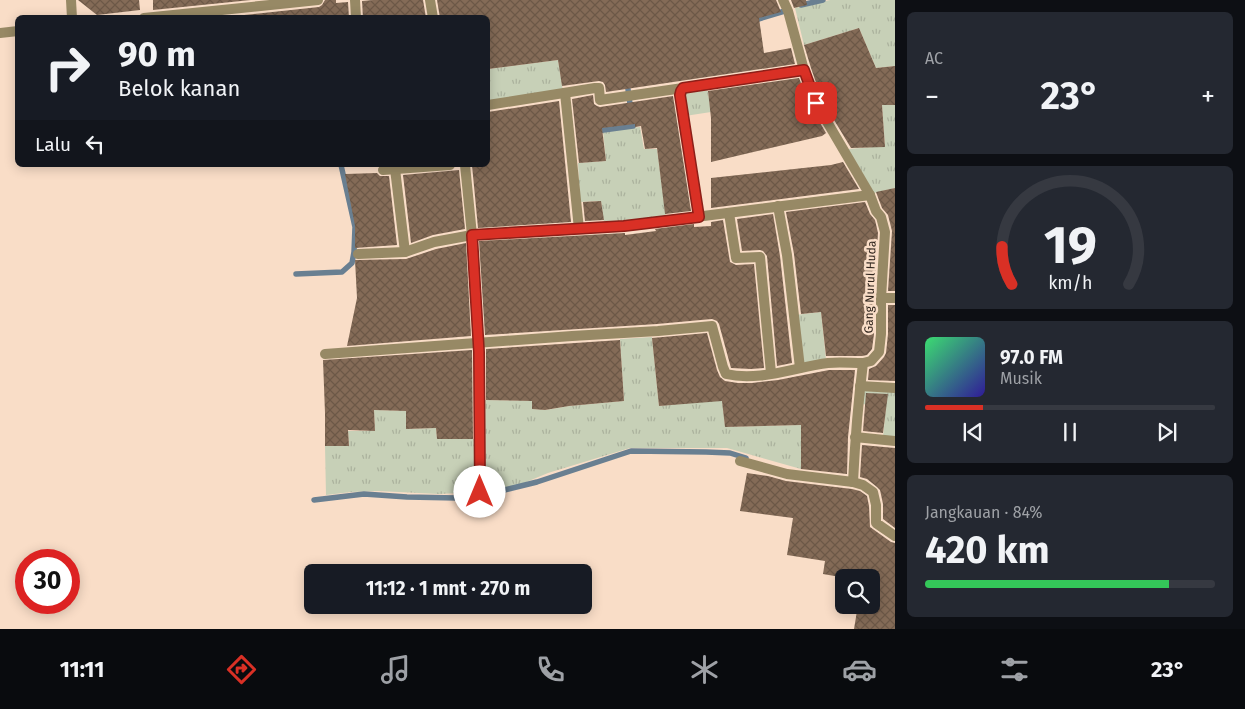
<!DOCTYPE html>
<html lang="id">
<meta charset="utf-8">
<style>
body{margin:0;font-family:"Fira Sans",sans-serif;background:#242831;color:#f1f3f6;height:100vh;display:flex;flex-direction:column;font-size:19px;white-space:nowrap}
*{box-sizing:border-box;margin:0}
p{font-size:16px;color:#9ea1a6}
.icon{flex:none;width:28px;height:28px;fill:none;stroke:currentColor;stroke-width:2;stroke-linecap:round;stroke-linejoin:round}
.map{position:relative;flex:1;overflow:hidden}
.drawer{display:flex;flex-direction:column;gap:12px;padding:12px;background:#0d0f14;width:350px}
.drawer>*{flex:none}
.top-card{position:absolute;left:15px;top:15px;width:475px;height:152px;border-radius:8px;box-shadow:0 2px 12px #0003;background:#171b24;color:#f1f3f6;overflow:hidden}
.fabs{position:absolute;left:835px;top:569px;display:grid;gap:10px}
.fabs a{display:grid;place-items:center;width:45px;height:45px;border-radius:8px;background:#171b24;box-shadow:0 2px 12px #0003;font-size:25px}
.speed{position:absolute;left:15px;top:549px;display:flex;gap:10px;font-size:25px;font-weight:700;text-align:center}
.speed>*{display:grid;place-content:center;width:65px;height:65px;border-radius:50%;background:#171b24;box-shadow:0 2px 12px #0003;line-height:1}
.speed .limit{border:8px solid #d22;background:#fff;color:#111}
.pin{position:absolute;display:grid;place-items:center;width:42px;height:42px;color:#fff;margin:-21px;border-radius:10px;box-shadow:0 2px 8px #0006}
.me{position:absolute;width:55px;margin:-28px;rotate:0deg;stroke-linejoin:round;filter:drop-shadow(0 0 4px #0008)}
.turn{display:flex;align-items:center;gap:18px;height:105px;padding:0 20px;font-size:22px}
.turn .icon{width:65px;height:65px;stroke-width:2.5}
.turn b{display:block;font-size:35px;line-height:42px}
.then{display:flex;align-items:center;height:48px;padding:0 20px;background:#0003;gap:10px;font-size:19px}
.big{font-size:38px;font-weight:700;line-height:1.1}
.drawer .widget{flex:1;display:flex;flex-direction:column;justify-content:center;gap:8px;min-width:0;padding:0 18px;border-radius:8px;background:#242831}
.drawer .dial{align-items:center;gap:0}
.dial svg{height:130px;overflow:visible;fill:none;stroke:#363941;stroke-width:7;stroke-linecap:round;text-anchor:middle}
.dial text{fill:#f1f3f6;stroke:none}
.song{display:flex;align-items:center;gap:15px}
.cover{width:60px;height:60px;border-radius:8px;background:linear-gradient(135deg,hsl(140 70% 55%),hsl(250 70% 35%))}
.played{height:5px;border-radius:2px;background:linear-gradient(90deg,#d93025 20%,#363941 20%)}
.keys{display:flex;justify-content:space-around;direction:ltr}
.heat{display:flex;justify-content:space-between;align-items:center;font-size:28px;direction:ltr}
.charge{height:8px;border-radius:4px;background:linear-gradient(90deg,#34c759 84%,#363941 0)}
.trip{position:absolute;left:304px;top:564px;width:288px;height:50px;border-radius:8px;background:#171b24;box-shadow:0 2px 12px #0003;font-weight:700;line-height:50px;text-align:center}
.menu{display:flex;height:80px;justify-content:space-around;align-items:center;background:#090b0e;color:#9ea1a6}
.menu .icon{width:35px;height:35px}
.menu .active{color:#d93025}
.menu b{font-size:22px;color:#f1f3f6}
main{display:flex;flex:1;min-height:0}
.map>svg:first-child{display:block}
.grass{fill:url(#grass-tufts)}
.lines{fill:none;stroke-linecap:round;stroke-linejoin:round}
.stream{stroke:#697f91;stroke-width:5.5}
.building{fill:url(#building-cross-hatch)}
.street{stroke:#978965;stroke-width:10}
.route-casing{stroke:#8d1f18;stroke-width:12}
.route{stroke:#d93025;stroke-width:9}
.labels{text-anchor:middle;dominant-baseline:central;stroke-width:5;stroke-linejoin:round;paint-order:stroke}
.street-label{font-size:12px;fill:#30251d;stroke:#f9ddc7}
</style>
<main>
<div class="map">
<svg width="895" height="629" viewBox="0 0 895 629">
<defs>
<pattern id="grass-tufts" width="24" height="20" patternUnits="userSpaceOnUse" patternTransform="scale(1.25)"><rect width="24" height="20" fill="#c7d0b7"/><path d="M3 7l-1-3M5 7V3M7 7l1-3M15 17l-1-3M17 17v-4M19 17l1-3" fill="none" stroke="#abb29d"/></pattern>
<pattern id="building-cross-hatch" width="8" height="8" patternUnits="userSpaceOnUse" patternTransform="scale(1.25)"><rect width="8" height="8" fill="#846b57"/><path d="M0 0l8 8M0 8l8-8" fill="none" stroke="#6c5847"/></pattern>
</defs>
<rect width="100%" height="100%" fill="#f9ddc7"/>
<g class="grass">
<path d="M830 0H895V66L876 68 859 28 804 45 795 8Z"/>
<path d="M558 60 563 91 490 104 488 90V69Z"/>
<path d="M707 86 711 112 685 116 683 91Z"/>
<path d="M882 105H895V188L874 193 848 149 885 146Z"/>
<path d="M640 127 644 149H657L666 217 604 223 601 201 580 202 578 163 606 161 603 131Z"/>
<path d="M821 312 826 360 801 363 795 315Z"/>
<path d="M652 337 659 406 700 402 720 381 725 427 801 425V469L727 448H630L548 473 519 485 484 491 483 400 532 401V409L546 410 569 406 624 401 620 339Z"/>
<path d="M862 388 895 390V438L883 437 886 407 862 404Z"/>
<path d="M374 410 406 411V429L436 428 437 439H476L477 492 439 494 378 491 351 492 326 495 325 446H349L348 431H375Z"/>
</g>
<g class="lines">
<g class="stream">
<path d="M801 5 823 0"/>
<path d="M752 21 788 10"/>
<path d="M596 131 633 126 627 82"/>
<path d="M296 274 342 272 352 263 354 252 355 227 341 165"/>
<path d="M314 500 364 494 407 497 457 498 480 496 537 482 631 451 706 452 730 453 746 458"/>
</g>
</g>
<g class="building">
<path d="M78 0H139L140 10 97 15Z"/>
<path d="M153 0H251L153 10Z"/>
<path d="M325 0H336V3L348 2 349 18H216L319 7 322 5Z"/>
<path d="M373 0H423L426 18H363L362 1Z"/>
<path d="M437 0H776L781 12 759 18 764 53 791 48 795 64 606 92 605 85 603 82 599 81 562 86 558 60 488 69V18H440Z"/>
<path d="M791 0H806L807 5 794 8Z"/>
<path d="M859 28 876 68 895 66V105H882L885 147 851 148 822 100 811 68 804 45Z"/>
<path d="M799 78 810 106 826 133 822 136 711 162V118L708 91Z"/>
<path d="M593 95 594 104 597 106 600 107 673 96 691 211 665 214 657 148 645 149 641 126 635 127V124L602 128 606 161 579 163 572 99Z"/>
<path d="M559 101 571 222 478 228 472 165H488V112Z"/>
<path d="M843 162 859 189 711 208V178L831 165Z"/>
<path d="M459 170 465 229 433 235 411 243 403 175Z"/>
<path d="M377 173 380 176H389L397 245 355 248V226L345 174Z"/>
<path d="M895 188V291H888L892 231 888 215 882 208 876 192Z"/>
<path d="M601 201 604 220 585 221 583 202Z"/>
<path d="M865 202 870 214 875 220 878 233 874 298V334L872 349 867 355 862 356H826L821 312 801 314 794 254 786 212Z"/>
<path d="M773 214 780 256 792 363 777 366 767 256 763 251 760 250 742 251 737 219Z"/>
<path d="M723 220 730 262 736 265 754 264 764 368 751 369 731 368 719 324 717 321 712 319 657 324 485 335 479 241 625 233V235L656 231 655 229 694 224V227L711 226V222Z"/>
<path d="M466 243 471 336 347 346 357 298 355 260 406 259 436 249Z"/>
<path d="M888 305H895V381L868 380 869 369 876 366 884 357 886 353 888 334Z"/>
<path d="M707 333 717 370 720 377 725 381 738 383H752L778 380 829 370H855L848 437 847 474 801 469V425L725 427 722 401 659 406 652 338Z"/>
<path d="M620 340 624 401 569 406 545 410 532 409V401L486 400V349Z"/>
<path d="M472 350 473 439H437L436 428 406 429V411L374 410 375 431 348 430 349 446H325V413L323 360Z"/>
<path d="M866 393 888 394 883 433 863 431Z"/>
<path d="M862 445 895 448V528L883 519V504L880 490 877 487 867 479 860 477Z"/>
<path d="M747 473 768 476 786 481 852 489 860 491 867 496 869 506 870 527 891 542 895 543V629H854L858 605H871V578H846L823 574 825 561 787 555 793 518 740 511Z"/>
</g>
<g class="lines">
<g class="street">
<path d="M71 0 72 18"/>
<path d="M355 0 356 18"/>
<path d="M430 0 433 18"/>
<path d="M783 0 788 11 804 70 816 103 870 195 876 211 881 217 885 232 881 298V334L879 352 871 361 863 363C858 403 855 442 853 482L863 485 873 492 876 505V523L895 536"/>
<path d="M144 18 318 0"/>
<path d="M0 33 18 31"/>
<path d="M565 93 579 229"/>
<path d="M488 105 595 88H599L600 100 683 88"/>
<path d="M465 165 472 235 479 352 480 492"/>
<path d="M395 169 405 252"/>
<path d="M383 170 450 165"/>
<path d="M778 206 787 255 800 368"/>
<path d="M729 213 736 258 760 257 771 373"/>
<path d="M699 217 680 95C682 86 691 87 699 85L804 70"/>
<path d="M358 254 405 252 434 242 472 235 624 226 870 195"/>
<path d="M881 298H895"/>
<path d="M325 354 572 336 658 331 712 326 723 367 726 374C759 382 795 367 828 363 839 362 851 363 863 363"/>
<path d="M860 386 895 388"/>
<path d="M855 437 895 441"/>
<path d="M740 461 787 474 853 482"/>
</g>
</g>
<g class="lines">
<defs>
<path id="route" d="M480 492 479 352 472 235 624 226 699 217 680 95 681 91 683 88 804 70 816 103"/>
</defs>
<use href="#route" class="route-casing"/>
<use href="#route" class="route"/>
</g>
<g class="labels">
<g class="street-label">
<text transform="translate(870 287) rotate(-88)">Gang Nurul Huda</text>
</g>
</g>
</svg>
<div class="fabs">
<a><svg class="icon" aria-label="search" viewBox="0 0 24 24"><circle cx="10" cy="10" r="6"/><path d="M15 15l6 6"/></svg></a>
</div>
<div class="speed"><div class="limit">30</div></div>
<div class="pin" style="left:816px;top:103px;background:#d93025"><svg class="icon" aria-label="arrive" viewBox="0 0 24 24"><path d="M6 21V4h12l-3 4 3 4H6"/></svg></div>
<svg class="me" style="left:480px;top:492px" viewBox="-20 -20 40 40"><circle r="19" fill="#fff"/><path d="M0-13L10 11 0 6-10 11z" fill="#d93025"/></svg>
<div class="trip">11:12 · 1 mnt · 270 m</div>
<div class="top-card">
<div class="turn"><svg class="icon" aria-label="right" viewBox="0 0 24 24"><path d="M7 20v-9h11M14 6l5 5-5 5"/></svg><div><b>90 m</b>Belok kanan</div></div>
<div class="then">Lalu<svg class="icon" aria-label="left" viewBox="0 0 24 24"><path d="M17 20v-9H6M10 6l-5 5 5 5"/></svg></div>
</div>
</div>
<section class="drawer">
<div class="widget"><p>AC</p>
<div class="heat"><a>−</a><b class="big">23°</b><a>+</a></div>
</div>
<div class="widget dial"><svg viewBox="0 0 100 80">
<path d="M14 69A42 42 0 1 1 86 69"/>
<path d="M14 69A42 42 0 0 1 8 46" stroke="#d93025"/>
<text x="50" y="56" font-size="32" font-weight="700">19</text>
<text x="50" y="72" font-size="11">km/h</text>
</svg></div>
<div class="widget">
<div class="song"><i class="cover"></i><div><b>97.0 FM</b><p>Musik</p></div></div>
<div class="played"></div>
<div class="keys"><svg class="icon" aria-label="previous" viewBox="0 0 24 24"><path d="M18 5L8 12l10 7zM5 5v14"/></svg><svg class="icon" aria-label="pause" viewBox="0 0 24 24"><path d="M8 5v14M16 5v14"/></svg><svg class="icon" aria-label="next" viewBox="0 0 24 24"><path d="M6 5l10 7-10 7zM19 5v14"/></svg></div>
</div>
<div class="widget"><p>Jangkauan · 84%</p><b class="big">420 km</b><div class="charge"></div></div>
</section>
</main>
<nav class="menu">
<b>11:11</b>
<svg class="icon active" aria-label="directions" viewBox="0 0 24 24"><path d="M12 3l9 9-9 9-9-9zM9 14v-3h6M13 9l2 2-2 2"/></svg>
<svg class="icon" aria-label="music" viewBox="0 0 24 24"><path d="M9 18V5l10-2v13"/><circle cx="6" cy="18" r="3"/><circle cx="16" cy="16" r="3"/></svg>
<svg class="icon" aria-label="phone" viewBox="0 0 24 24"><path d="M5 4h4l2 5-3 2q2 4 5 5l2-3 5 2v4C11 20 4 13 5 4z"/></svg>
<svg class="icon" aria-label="climate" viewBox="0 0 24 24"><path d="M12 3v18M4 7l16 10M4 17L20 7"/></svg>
<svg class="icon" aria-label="car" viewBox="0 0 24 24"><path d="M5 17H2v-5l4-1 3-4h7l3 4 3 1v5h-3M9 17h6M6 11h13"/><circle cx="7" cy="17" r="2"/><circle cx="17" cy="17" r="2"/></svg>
<svg class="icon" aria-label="filters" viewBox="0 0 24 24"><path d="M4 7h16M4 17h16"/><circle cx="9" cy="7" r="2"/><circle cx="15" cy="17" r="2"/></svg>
<b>23°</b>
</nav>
